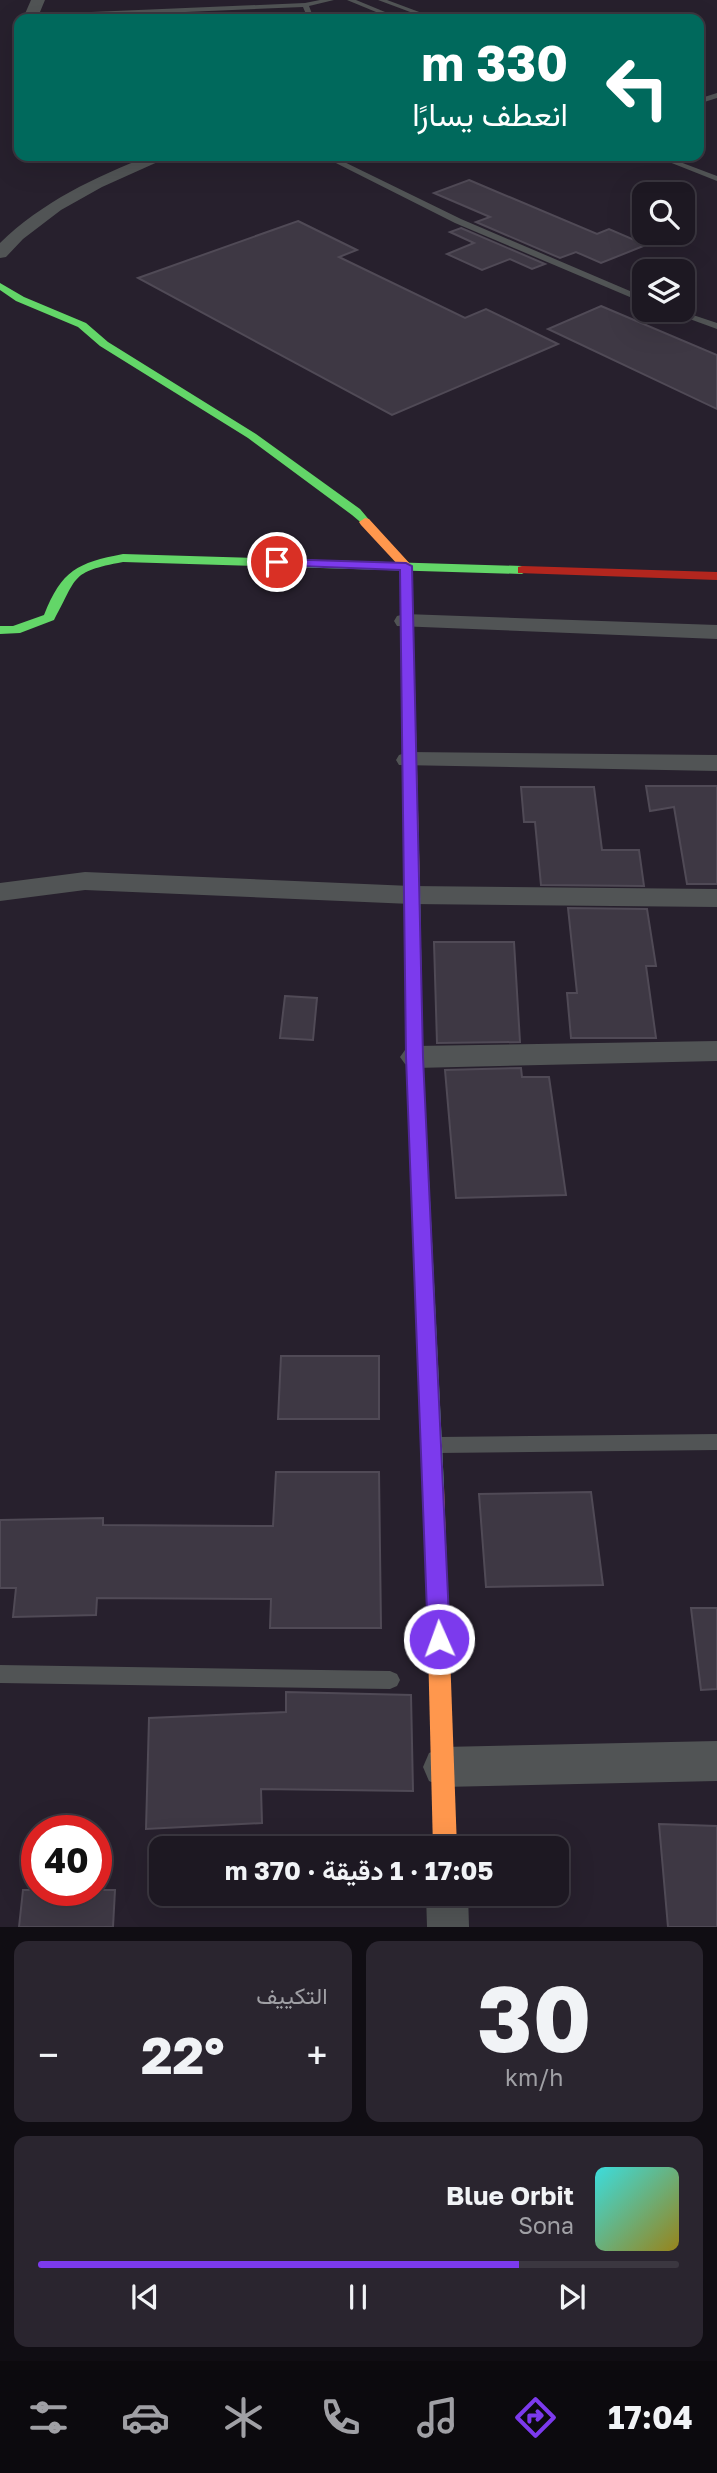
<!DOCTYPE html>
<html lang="ar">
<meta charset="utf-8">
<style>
body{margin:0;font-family:"Golos Text",Vazirmatn,sans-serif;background:#2a252f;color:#f1f3f6;direction:rtl;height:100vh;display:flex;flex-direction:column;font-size:26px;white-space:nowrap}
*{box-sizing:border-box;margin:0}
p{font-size:23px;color:#a0a0a5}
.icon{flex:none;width:38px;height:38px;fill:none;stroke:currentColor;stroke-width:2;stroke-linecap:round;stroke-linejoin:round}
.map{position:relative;height:1927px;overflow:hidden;direction:ltr}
.details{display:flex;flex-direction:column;gap:14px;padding:14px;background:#100d13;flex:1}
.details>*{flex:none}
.banner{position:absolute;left:14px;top:14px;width:690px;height:147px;border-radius:14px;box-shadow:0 7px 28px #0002,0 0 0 2px #3b3740;direction:rtl;background:#00695c;color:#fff;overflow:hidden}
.fabs{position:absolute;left:632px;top:182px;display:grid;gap:14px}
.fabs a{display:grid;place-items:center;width:63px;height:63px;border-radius:14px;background:#1d1822;box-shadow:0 7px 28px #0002,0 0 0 2px #3b3740;font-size:35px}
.speed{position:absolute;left:21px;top:1815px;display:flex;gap:14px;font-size:35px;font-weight:700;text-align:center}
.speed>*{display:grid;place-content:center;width:91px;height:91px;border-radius:50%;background:#1d1822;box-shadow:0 7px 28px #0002,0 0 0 2px #3b3740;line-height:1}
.speed .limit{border:10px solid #d22;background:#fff;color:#111}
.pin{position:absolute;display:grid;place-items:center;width:60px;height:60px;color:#fff;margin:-30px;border:4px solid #fff;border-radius:50%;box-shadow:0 2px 7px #0007}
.me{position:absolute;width:77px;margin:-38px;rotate:358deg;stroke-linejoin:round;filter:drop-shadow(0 0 5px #0008)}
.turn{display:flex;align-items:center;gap:24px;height:147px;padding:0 21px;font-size:32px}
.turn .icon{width:91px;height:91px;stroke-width:2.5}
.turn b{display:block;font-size:49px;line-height:60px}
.big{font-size:52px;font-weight:700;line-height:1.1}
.details .card{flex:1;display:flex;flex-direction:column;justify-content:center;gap:10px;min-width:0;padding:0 24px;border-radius:14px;background:#2a252f}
.details .dial{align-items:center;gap:0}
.dial b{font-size:91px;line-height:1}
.song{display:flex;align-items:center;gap:21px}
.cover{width:84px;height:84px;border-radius:10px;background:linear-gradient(135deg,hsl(180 70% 55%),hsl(50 70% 35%))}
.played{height:7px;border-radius:4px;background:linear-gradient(90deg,#7c3aed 75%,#3b3740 75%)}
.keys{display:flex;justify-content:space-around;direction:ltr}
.heat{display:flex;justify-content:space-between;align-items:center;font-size:38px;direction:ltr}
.details .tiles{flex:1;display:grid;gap:14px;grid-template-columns:1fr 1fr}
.card:last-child{grid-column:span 2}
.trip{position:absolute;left:149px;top:1836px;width:420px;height:70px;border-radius:14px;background:#1d1822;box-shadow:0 7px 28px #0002,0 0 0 2px #3b3740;font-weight:700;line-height:70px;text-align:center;direction:rtl}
.menu{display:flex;height:112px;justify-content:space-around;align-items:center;background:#0c0a0e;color:#a0a0a5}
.menu .icon{width:49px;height:49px}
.menu .selected{color:#7c3aed}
.menu b{font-size:32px;color:#f1f3f6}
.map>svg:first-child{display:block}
.building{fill:#3e3844;stroke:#504a56;stroke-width:2}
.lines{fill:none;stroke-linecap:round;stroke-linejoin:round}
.lane{fill:#515455;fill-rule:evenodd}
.street{fill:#515455;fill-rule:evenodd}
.fast{fill:#63d668;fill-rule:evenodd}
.slow{fill:#ff974d;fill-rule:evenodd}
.jam{fill:#b3261e;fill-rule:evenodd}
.route{fill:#7c3aed;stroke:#51269a;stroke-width:2}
</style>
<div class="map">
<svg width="717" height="1927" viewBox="0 0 717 1927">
<rect width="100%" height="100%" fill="#27202d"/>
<g class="building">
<path d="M469 180 597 234 609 229 646 245 601 263 576 252 560 258 476 222 490 217 434 193Z"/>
<path d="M298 221 357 250 339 257 465 318 486 309 558 344 392 415 138 278Z"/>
<path d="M461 228 545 264 532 269 510 259 482 270 447 254 474 243 450 232Z"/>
<path d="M601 306 717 355V409L548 329Z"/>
<path d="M646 786H717V884H687L674 807 650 811Z"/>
<path d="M521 787H594L602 850H639L644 886 541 885 535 822H524Z"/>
<path d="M568 908 647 909 656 966H646L656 1038H571L567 993H577Z"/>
<path d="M434 942H514L520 1042 437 1043Z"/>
<path d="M285 996 317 998 313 1040 280 1038Z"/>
<path d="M521 1068 522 1077H549L566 1195 456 1198 445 1070Z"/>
<path d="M281 1356H379V1419H278Z"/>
<path d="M276 1472H379L381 1628H270L271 1599 97 1598 96 1615 13 1617 16 1588H0V1520L103 1518V1525L273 1526Z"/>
<path d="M591 1492 603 1585 486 1587 479 1494Z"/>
<path d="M691 1608H717V1689L701 1690Z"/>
<path d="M286 1692 411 1695 413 1791 261 1789 262 1823 146 1829 149 1718 286 1712Z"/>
<path d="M659 1824 717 1826V1927H668Z"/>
<path d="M23 1890H115L113 1927H19Z"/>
</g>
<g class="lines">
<g class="lane">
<path d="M320 0H334L309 6 314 19H308L303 7 44 18 41 16 44 14 305 3Z"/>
<path d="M347 0H356L402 19H393Z"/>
<path d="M378 0H387L438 19H429Z"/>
<path d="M717 93V98L698 104V99Z"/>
<path d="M322 156H332L461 219 644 297V303L455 223Z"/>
<path d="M654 156H664L717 176V181Z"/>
<path d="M665 310H678L717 323V329Z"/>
<path d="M717 1434V1450L438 1453 432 1450 429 1445 432 1440 438 1437Z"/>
<path d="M0 1665 390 1671 397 1674 400 1680 397 1686 390 1689 0 1683Z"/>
</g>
<g class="street">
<path d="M31 0H45L40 12 49 13V19H26L24 16Z"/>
<path d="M149 156H171L102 187 61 210 23 239 6 257 0 258V243C42 202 95 177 149 156Z"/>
<path d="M405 614 717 625V639L397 626 394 621 397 616Z"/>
<path d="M408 752 717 755V771L399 765 396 760 399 755Z"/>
<path d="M85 872 411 886 717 889V907L411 904 85 890 0 901V883Z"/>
<path d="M717 1041V1061L415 1068 405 1064 400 1057 405 1050 415 1046Z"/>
<path d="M717 1741V1781L443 1787 429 1781 423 1767 429 1753 443 1747Z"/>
<path d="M426 1894H468L469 1927H427Z"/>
</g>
<g class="fast">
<path d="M0 283 24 297 86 323 108 342 256 434 360 509 371 522 365 526 352 515 248 438 100 346 78 327 16 301 0 290Z"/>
<path d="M123 554 522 566 528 570 522 574 123 562C69 572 78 577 54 620L20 633 0 634V626H13L44 615C62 570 77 563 123 554Z"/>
<path d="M412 886 420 891 423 1057 444 1487 441 1493 434 1496 427 1493 424 1487 407 1057 404 891Z"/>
</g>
<g class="slow">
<path d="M365 518 369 519 412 566 420 891 412 896 404 891 400 567 361 525 359 522Z"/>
<path d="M434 1478 441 1481 444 1487 457 1848H433L424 1487 427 1481Z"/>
</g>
<path class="jam" d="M522 566 717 572V580L518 573V567Z"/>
</g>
<path class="route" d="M277 559 406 563 412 566 423 1057 450 1639 447 1646 439 1649 431 1646 428 1639 406 1057 400 570 273 565 271 562Z"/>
</svg>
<div class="fabs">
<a><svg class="icon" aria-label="search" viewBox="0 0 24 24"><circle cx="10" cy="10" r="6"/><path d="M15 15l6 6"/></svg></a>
<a><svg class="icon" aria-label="layers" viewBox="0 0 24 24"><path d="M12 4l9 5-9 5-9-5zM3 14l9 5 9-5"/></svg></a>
</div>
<div class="speed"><div class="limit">40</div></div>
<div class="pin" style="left:277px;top:562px;background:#d93025"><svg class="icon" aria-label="arrive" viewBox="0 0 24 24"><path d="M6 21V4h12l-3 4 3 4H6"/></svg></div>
<svg class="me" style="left:439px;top:1639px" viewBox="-20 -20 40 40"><circle r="17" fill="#7c3aed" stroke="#fff" stroke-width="3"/><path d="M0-11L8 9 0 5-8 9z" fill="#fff"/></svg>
<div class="trip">17:05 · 1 دقيقة · 370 m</div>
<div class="banner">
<div class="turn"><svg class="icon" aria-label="left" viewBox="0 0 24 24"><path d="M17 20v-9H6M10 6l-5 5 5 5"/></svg><div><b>330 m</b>انعطف يسارًا</div></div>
</div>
</div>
<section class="details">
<div class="tiles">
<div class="card dial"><b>30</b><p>km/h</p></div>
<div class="card"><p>التكييف</p>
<div class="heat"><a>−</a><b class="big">22°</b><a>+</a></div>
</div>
<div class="card">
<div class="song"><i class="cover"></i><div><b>Blue Orbit</b><p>Sona</p></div></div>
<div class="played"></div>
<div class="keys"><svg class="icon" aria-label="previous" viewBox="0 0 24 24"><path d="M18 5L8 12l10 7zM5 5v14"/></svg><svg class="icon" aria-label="pause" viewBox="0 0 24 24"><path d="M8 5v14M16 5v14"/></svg><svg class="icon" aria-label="next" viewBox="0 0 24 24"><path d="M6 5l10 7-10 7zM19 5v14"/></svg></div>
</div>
</div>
</section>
<nav class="menu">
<b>17:04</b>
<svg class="icon selected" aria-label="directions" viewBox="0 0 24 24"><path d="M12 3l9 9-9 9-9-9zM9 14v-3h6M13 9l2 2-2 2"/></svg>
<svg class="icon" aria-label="music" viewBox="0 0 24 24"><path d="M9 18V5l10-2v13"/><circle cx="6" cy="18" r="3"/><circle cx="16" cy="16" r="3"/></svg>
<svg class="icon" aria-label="phone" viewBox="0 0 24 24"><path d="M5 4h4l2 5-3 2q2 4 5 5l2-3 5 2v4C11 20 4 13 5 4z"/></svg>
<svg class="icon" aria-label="climate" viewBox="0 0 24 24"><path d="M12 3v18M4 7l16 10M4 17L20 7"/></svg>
<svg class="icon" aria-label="car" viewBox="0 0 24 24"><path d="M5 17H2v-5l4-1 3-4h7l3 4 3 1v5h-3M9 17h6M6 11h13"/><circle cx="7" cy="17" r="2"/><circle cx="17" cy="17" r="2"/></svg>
<svg class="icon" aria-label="filters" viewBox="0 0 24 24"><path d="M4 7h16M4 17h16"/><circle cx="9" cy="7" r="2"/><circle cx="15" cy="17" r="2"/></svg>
</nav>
